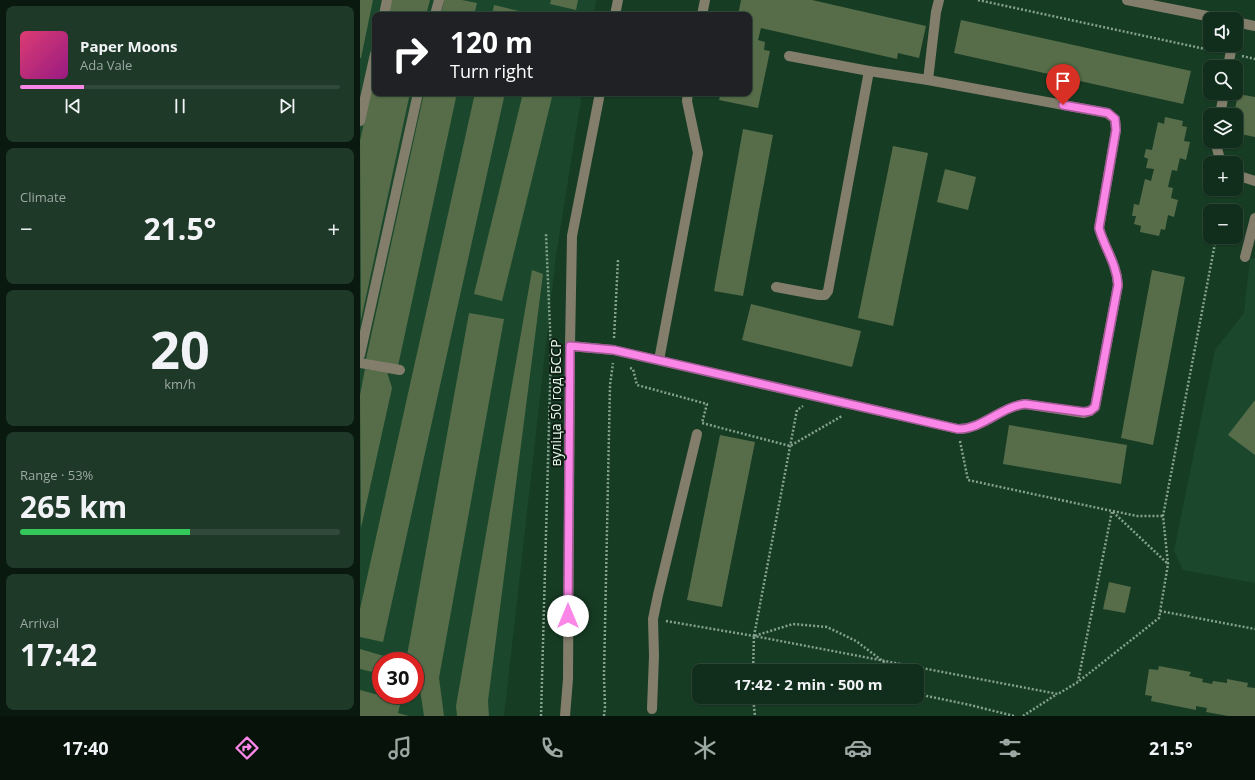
<!DOCTYPE html>
<meta charset="utf-8">
<style>
body{margin:0;font-family:"Open Sans",sans-serif;background:#1e3928;color:#f1f3f6;height:100vh;display:flex;flex-direction:column;font-size:15px;white-space:nowrap}
*{box-sizing:border-box;margin:0}
p{font-size:13px;color:#9ca8a3}
.icon{flex:none;width:22px;height:22px;fill:none;stroke:currentColor;stroke-width:2;stroke-linecap:round;stroke-linejoin:round}
.map{position:relative;flex:1;overflow:hidden}
.sheet{display:flex;flex-direction:column;gap:6px;padding:6px;background:#09190f;width:360px}
.sheet>*{flex:none}
.banner{position:absolute;left:12px;top:12px;width:380px;height:84px;border-radius:8px;box-shadow:0 1px 3px #0004,0 0 0 1px #30493a;background:#202124;color:#fff;overflow:hidden}
.fabs{position:absolute;left:843px;top:12px;display:grid;gap:8px}
.fabs a{display:grid;place-items:center;width:40px;height:40px;border-radius:8px;background:#112d1b;box-shadow:0 1px 3px #0004,0 0 0 1px #30493a;font-size:20px}
.speed{position:absolute;left:12px;top:652px;display:flex;gap:8px;font-size:20px;font-weight:700;text-align:center}
.speed>*{display:grid;place-content:center;width:52px;height:52px;border-radius:50%;background:#112d1b;box-shadow:0 1px 3px #0004,0 0 0 1px #30493a;line-height:1}
.speed .limit{border:6px solid #d22;background:#fff;color:#111}
.pin{position:absolute;display:grid;place-items:center;width:34px;height:34px;color:#fff;margin:-41px -17px;border-radius:50% 50% 50% 0;rotate:-45deg;box-shadow:0 0 4px #0007}
.pin .icon{rotate:45deg}
.me{position:absolute;width:44px;margin:-22px;rotate:0deg;stroke-linejoin:round;filter:drop-shadow(0 0 3px #0008)}
.turn{display:flex;align-items:center;gap:14px;height:84px;padding:0 12px;font-size:18px}
.turn .icon{width:52px;height:52px;stroke-width:2.5}
.turn b{display:block;font-size:28px;line-height:34px}
.big{font-size:30px;font-weight:700;line-height:1.1}
.sheet .card{flex:1;display:flex;flex-direction:column;justify-content:center;gap:6px;min-width:0;padding:0 14px;border-radius:8px;background:#1e3928}
.sheet .dial{align-items:center;gap:0}
.dial b{font-size:52px;line-height:1}
.song{display:flex;align-items:center;gap:12px}
.cover{width:48px;height:48px;border-radius:6px;background:linear-gradient(135deg,hsl(340 70% 55%),hsl(310 70% 35%))}
.played{height:4px;border-radius:2px;background:linear-gradient(90deg,#fa87e7 20%,#30493a 20%)}
.keys{display:flex;justify-content:space-around;direction:ltr}
.heat{display:flex;justify-content:space-between;align-items:center;font-size:22px;direction:ltr}
.charge{height:6px;border-radius:3px;background:linear-gradient(90deg,#34c759 53%,#30493a 0)}
.trip{position:absolute;left:332px;top:664px;width:232px;height:40px;border-radius:8px;background:#112d1b;box-shadow:0 1px 3px #0004,0 0 0 1px #30493a;font-weight:700;line-height:40px;text-align:center}
.menu{display:flex;height:64px;justify-content:space-around;align-items:center;background:#07120b;color:#9ca8a3}
.menu .icon{width:28px;height:28px}
.menu .selected{color:#fa87e7}
.menu b{font-size:18px;color:#f1f3f6}
main{display:flex;flex:1;min-height:0}
.map>svg:first-child{display:block}
.built{fill:#1b482c;fill-rule:evenodd}
.building{fill:#576d49}
.lines{fill:none;stroke-linecap:round;stroke-linejoin:round}
.path{stroke:#85a28e;stroke-width:2.5;stroke-dasharray:2 2;stroke-linecap:butt}
.minor{stroke:#837e6c;stroke-width:10}
.route-casing{stroke:#a25896;stroke-width:10}
.route{stroke:#fa87e7;stroke-width:7}
.labels{text-anchor:middle;dominant-baseline:central;stroke-width:4;stroke-linejoin:round;paint-order:stroke}
.street-label{font-size:14px;fill:#e5faea;stroke:#0f1f14}
</style>
<main>
<section class="sheet">
<div class="card">
<div class="song"><i class="cover"></i><div><b>Paper Moons</b><p>Ada Vale</p></div></div>
<div class="played"></div>
<div class="keys"><svg class="icon" aria-label="previous" viewBox="0 0 24 24"><path d="M18 5L8 12l10 7zM5 5v14"/></svg><svg class="icon" aria-label="pause" viewBox="0 0 24 24"><path d="M8 5v14M16 5v14"/></svg><svg class="icon" aria-label="next" viewBox="0 0 24 24"><path d="M6 5l10 7-10 7zM19 5v14"/></svg></div>
</div>
<div class="card"><p>Climate</p>
<div class="heat"><a>−</a><b class="big">21.5°</b><a>+</a></div>
</div>
<div class="card dial"><b>20</b><p>km/h</p></div>
<div class="card"><p>Range · 53%</p><b class="big">265 km</b><div class="charge"></div></div>
<div class="card"><p>Arrival</p><b class="big">17:42</b></div>
</section>
<div class="map">
<svg width="895" height="716" viewBox="0 0 895 716">
<rect width="100%" height="100%" fill="#173c24"/>
<g class="built">
<path d="M0 0H236L234 15H15V93H222L196 255 144 716H0ZM21 661H55V695H21Z"/>
<path d="M895 258V583L823 570 814 551 855 350 884 313 890 259Z"/>
</g>
<g class="building">
<path d="M0 0H13L1 58H0Z"/>
<path d="M31 0H70L66 15H27Z"/>
<path d="M84 0H102L117 3 114 15H81Z"/>
<path d="M191 0H218L216 10 190 4Z"/>
<path d="M381 0H452L566 26 559 58 538 53 537 59 401 28 398 40 405 42 404 50 410 51 398 108 359 100 361 93H389V15H378Z"/>
<path d="M134 5 163 12 162 15H132Z"/>
<path d="M601 20 831 71 823 104 594 53Z"/>
<path d="M14 75 15 93H50L1 320 0 141Z"/>
<path d="M64 93H97L38 366 6 359Z"/>
<path d="M115 93H145L23 642 0 637V609Z"/>
<path d="M163 93H193L142 301 114 294Z"/>
<path d="M878 94 895 97V137L876 133V115H874Z"/>
<path d="M805 117 823 121 822 126 827 127 824 141 830 142 826 160 820 158 817 171 812 170 808 187 813 188 811 198 818 200 814 217 808 215 805 230 801 229 799 236 780 232 781 226 774 224 776 216H772L774 204 779 205 785 179 791 181 794 169 786 168 788 159 784 157 786 149 792 150 798 122 804 124Z"/>
<path d="M383 129 413 135 383 296 354 291Z"/>
<path d="M533 146 568 153 533 326 498 318Z"/>
<path d="M585 169 616 177 608 210 577 202Z"/>
<path d="M172 270 183 274 128 701 129 716H97L96 706Z"/>
<path d="M792 270 825 277 793 445 761 438Z"/>
<path d="M391 304 501 331 492 367 382 340Z"/>
<path d="M109 313 144 319 79 678 84 716H64L59 683 55 682V661H46Z"/>
<path d="M5 369 27 372 32 388 1 528 0 395Z"/>
<path d="M895 400V455L868 435Z"/>
<path d="M649 425 767 445 761 484 643 464Z"/>
<path d="M360 435 395 442 362 607 327 600Z"/>
<path d="M749 582 771 587 765 613 743 609Z"/>
<path d="M0 649 41 661H21V674L0 669Z"/>
<path d="M799 666 831 672 829 676 843 679 842 682 852 684 853 681 867 683V679L888 683 887 687 895 688V716H868L846 712 847 708 836 706V710L791 701 792 696 785 695 789 669 798 670Z"/>
<path d="M0 690 41 701 38 713 49 716H0Z"/>
</g>
<g class="lines">
<g class="path">
<path d="M618 0 859 52"/>
<path d="M882 56 895 59"/>
<path d="M254 338 258 260"/>
<path d="M270 368 273 369 277 385 347 404 342 423 430 446 482 416"/>
<path d="M600 441 608 480 752 511 718 681"/>
<path d="M753 511 777 516H803"/>
<path d="M753 512 808 564"/>
<path d="M800 611 895 629"/>
<path d="M306 621 394 636 698 694 718 682 799 618 808 564 803 516 856 238 858 237"/>
<path d="M394 636 437 410 443 406"/>
<path d="M393 671 394 636 433 624 467 627 496 641 536 671"/>
<path d="M557 688 567 696 610 705 654 716"/>
<path d="M393 697 395 716"/>
<path d="M181 716 191 352 186 234"/>
<path d="M244 716 245 707 244 675 250 385 253 363"/>
<path d="M663 716 697 694"/>
</g>
<g class="minor">
<path d="M767 0 862 19"/>
<path d="M24 15 27 0"/>
<path d="M75 15 79 0"/>
<path d="M255 15 258 0"/>
<path d="M342 15 345 0"/>
<path d="M876 22 895 26"/>
<path d="M429 56 509 71"/>
<path d="M868 67 872 45"/>
<path d="M860 115 864 93"/>
<path d="M0 121 15 54"/>
<path d="M855 141 861 163"/>
<path d="M876 175 895 181"/>
<path d="M885 257 895 218"/>
<path d="M416 287 459 295H465L468 291 509 71 568 80"/>
<path d="M210 346 253 350 598 429C623 429 640 407 665 404L724 413 730 411 735 407 758 285C757 264 744 247 739 228L756 130 755 119 747 113 568 80 576 12 579 0"/>
<path d="M0 355 58 93"/>
<path d="M299 360 338 153 327 101 328 93"/>
<path d="M0 363 40 370"/>
<path d="M292 709 294 656 293 619 298 595 337 434"/>
<path d="M205 716 208 679 210 346 212 236 240 93"/>
</g>
</g>
<g class="lines">
<defs>
<path id="route" d="M208 616 210 346 254 350 598 429C623 429 640 407 665 404L724 412 730 411 735 407 758 285C757 264 744 247 739 228L756 130 755 119 748 113 703 105"/>
</defs>
<use href="#route" class="route-casing"/>
<use href="#route" class="route"/>
</g>
<g class="labels">
<g class="street-label">
<text transform="translate(195 403) rotate(-90)">вуліца 50 год БССР</text>
</g>
</g>
</svg>
<div class="fabs">
<a><svg class="icon" aria-label="sound" viewBox="0 0 24 24"><path d="M4 9h4l5-4v14l-5-4H4zM17 9q2 3 0 6"/></svg></a>
<a><svg class="icon" aria-label="search" viewBox="0 0 24 24"><circle cx="10" cy="10" r="6"/><path d="M15 15l6 6"/></svg></a>
<a><svg class="icon" aria-label="layers" viewBox="0 0 24 24"><path d="M12 4l9 5-9 5-9-5zM3 14l9 5 9-5"/></svg></a>
<a>+</a>
<a>−</a>
</div>
<div class="speed"><div class="limit">30</div></div>
<div class="pin" style="left:703px;top:105px;background:#d93025"><svg class="icon" aria-label="arrive" viewBox="0 0 24 24"><path d="M6 21V4h12l-3 4 3 4H6"/></svg></div>
<svg class="me" style="left:208px;top:616px" viewBox="-20 -20 40 40"><circle r="19" fill="#fff"/><path d="M0-13L10 11 0 6-10 11z" fill="#fa87e7"/></svg>
<div class="trip">17:42 · 2 min · 500 m</div>
<div class="banner">
<div class="turn"><svg class="icon" aria-label="right" viewBox="0 0 24 24"><path d="M7 20v-9h11M14 6l5 5-5 5"/></svg><div><b>120 m</b>Turn right</div></div>
</div>
</div>
</main>
<nav class="menu">
<b>17:40</b>
<svg class="icon selected" aria-label="directions" viewBox="0 0 24 24"><path d="M12 3l9 9-9 9-9-9zM9 14v-3h6M13 9l2 2-2 2"/></svg>
<svg class="icon" aria-label="music" viewBox="0 0 24 24"><path d="M9 18V5l10-2v13"/><circle cx="6" cy="18" r="3"/><circle cx="16" cy="16" r="3"/></svg>
<svg class="icon" aria-label="phone" viewBox="0 0 24 24"><path d="M5 4h4l2 5-3 2q2 4 5 5l2-3 5 2v4C11 20 4 13 5 4z"/></svg>
<svg class="icon" aria-label="climate" viewBox="0 0 24 24"><path d="M12 3v18M4 7l16 10M4 17L20 7"/></svg>
<svg class="icon" aria-label="car" viewBox="0 0 24 24"><path d="M5 17H2v-5l4-1 3-4h7l3 4 3 1v5h-3M9 17h6M6 11h13"/><circle cx="7" cy="17" r="2"/><circle cx="17" cy="17" r="2"/></svg>
<svg class="icon" aria-label="filters" viewBox="0 0 24 24"><path d="M4 7h16M4 17h16"/><circle cx="9" cy="7" r="2"/><circle cx="15" cy="17" r="2"/></svg>
<b>21.5°</b>
</nav>
